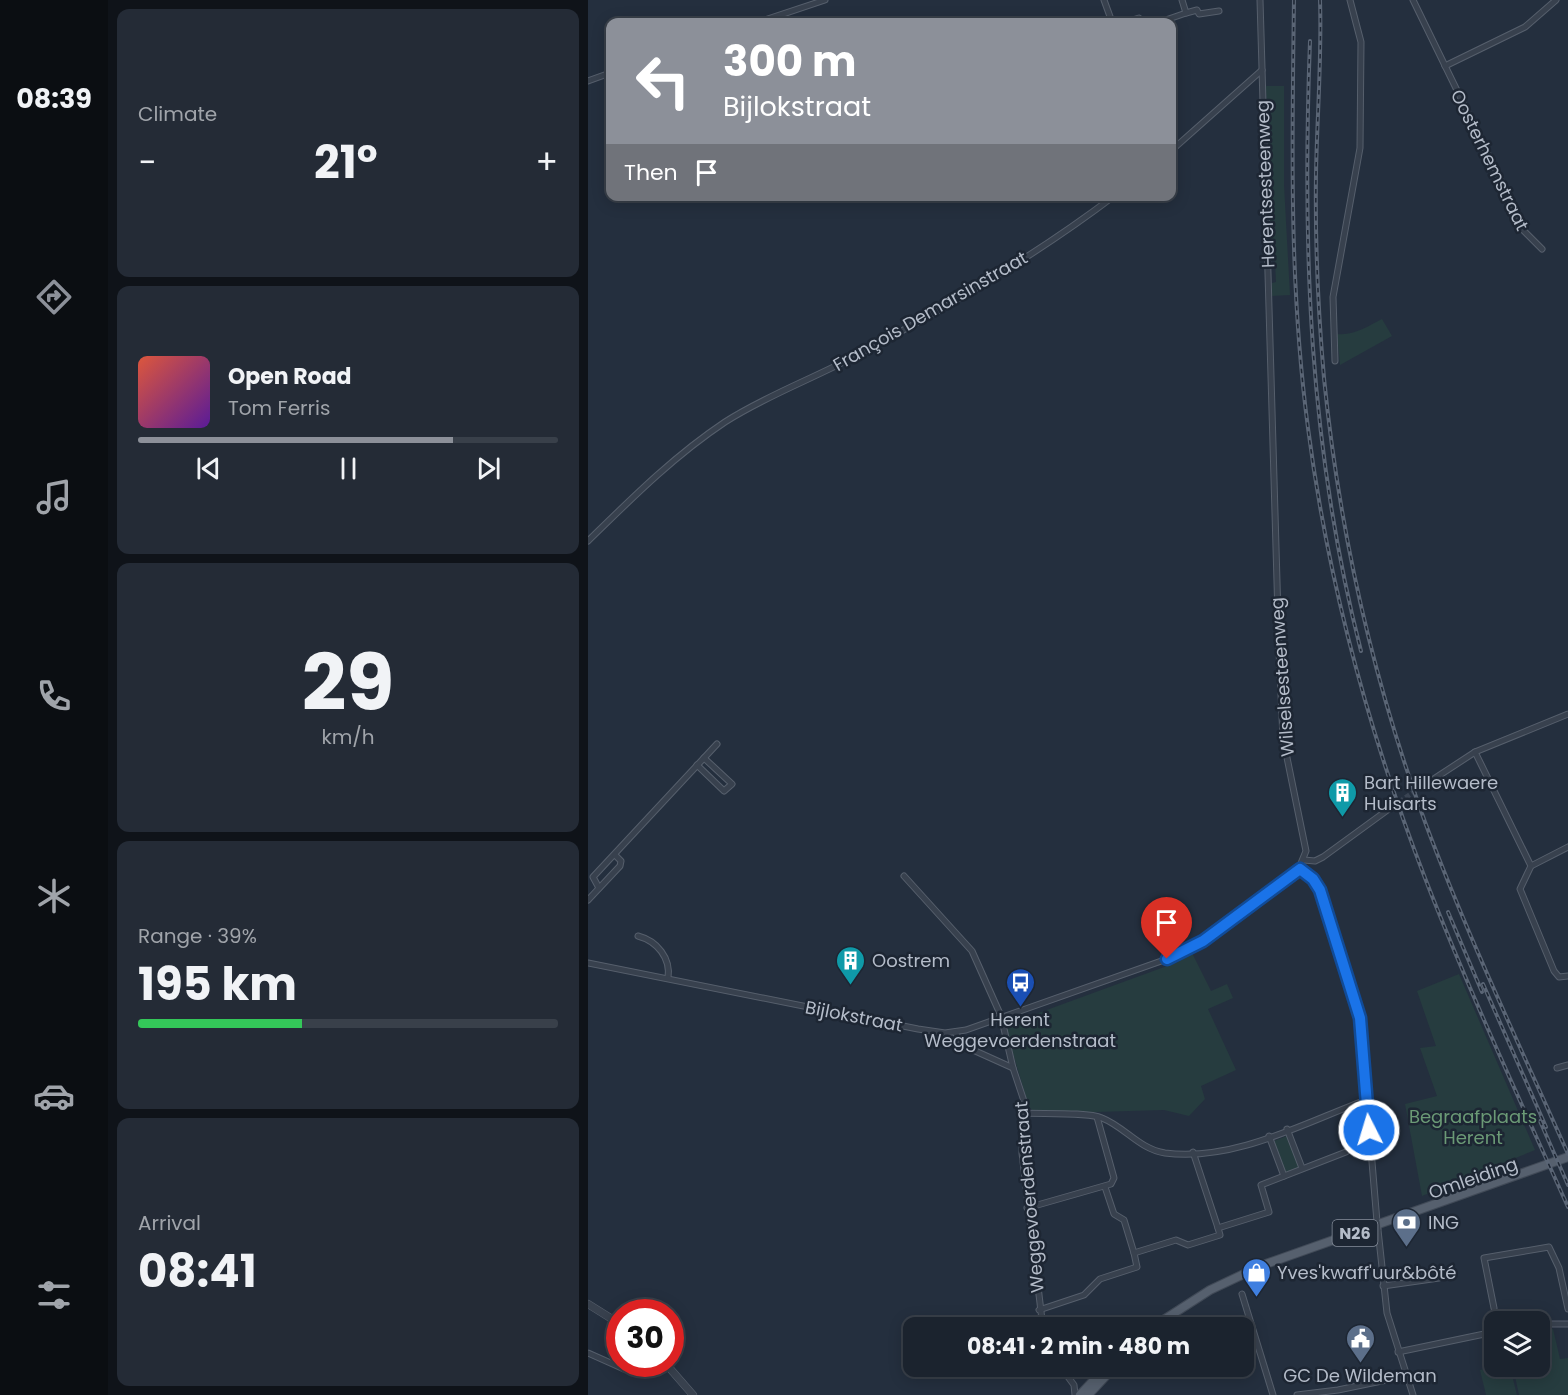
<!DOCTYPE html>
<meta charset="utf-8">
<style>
body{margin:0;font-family:Poppins,sans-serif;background:#242b36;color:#f1f3f6;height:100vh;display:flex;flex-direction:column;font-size:22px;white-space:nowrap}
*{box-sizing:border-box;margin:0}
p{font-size:20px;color:#a0a4aa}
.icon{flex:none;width:33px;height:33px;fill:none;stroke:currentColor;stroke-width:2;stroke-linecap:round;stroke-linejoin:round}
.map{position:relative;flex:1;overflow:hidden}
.sheet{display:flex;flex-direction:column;gap:9px;padding:9px;background:#0f1319;width:480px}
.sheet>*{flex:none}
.guide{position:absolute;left:18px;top:18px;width:570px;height:183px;border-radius:12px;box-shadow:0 3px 15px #0003,0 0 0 2px #39404a;background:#8c9099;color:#fff;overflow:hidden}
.controls{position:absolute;left:896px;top:1311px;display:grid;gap:12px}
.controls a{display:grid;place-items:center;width:66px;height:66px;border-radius:12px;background:#1b232e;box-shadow:0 3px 15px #0003,0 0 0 2px #39404a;font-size:30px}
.speed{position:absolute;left:18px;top:1299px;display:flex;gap:12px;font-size:30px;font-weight:700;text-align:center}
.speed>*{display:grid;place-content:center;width:78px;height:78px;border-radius:50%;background:#1b232e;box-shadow:0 3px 15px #0003,0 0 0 2px #39404a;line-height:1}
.speed .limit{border:9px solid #d22;background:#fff;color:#111}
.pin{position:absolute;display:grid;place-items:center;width:51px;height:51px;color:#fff;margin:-62px -26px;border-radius:50% 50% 50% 0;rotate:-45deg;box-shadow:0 0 6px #0007}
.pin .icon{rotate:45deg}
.me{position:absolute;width:66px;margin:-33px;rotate:355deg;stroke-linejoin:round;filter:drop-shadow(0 0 4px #0008)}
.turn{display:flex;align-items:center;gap:21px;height:126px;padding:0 18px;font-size:27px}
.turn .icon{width:78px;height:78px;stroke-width:2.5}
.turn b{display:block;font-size:42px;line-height:51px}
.then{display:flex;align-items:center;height:57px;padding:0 18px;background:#0003;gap:12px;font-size:22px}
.big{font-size:45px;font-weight:700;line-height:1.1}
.sheet .tile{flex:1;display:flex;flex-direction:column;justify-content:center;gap:9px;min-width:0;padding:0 21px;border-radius:12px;background:#242b36}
.sheet .dial{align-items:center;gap:0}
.dial b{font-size:78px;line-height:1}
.song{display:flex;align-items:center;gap:18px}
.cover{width:72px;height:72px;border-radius:9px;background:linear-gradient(135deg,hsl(10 70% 55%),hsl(270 70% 35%))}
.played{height:6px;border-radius:3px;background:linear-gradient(90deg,#8c9099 75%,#39404a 75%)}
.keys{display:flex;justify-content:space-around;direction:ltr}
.heat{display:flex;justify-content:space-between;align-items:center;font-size:33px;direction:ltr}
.charge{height:9px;border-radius:4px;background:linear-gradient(90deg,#34c759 39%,#39404a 0)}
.trip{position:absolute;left:315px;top:1317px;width:351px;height:60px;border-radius:12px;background:#1b232e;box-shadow:0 3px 15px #0003,0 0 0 2px #39404a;font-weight:700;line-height:60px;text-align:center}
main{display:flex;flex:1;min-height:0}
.dock{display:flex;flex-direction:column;width:108px;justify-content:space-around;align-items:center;background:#0b0e12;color:#a0a4aa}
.dock .icon{width:42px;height:42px}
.dock .selected{color:#8c9099}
.dock b{font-size:27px;color:#f1f3f6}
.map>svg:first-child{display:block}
.green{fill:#263c3f}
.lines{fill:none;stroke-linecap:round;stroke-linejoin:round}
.minor-tunnel{stroke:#3a4453;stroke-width:5;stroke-dasharray:5 2.5;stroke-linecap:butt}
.minor-casing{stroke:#565f6c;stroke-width:7}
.tertiary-casing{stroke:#565f6c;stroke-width:8}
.primary-casing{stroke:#414a57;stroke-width:10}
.minor{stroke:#38414e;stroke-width:5}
.tertiary{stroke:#38414e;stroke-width:7}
.primary{stroke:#56606e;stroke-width:8}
.rail-casing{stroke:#5a6575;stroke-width:4}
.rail{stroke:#1d2633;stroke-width:1.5;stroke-dasharray:4.5;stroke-linecap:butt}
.minor-bridge-casing{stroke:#565f6c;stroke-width:7;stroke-linecap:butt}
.minor-bridge{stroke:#38414e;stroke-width:5}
.route-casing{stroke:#114b97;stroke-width:15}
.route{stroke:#1a73e8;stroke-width:10}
.labels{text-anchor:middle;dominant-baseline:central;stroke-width:5;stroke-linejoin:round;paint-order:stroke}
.shield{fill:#1d2633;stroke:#878f9c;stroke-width:1.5}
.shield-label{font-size:16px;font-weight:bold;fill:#b4bcc9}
.street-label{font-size:18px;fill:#b4bcc9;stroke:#1d2633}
.poi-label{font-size:18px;fill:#b4bcc9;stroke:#1d2633;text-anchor:start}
.park-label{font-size:18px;fill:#6b9a76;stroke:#1d2633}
</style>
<main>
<nav class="dock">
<b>08:39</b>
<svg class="icon selected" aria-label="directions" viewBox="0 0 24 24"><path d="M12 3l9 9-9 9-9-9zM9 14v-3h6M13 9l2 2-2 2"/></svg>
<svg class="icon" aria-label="music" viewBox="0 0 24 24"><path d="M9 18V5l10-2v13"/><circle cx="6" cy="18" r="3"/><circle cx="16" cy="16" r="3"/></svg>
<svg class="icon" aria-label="phone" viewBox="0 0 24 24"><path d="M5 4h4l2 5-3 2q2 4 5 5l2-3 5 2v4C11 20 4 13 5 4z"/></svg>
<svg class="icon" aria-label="climate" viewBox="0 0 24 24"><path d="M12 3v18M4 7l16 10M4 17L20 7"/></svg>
<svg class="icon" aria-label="car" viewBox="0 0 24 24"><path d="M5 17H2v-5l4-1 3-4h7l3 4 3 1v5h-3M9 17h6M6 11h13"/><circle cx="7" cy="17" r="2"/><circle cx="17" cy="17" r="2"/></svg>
<svg class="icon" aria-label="filters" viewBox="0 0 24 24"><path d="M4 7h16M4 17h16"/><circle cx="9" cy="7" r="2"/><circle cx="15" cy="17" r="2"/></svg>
</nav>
<section class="sheet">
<div class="tile"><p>Climate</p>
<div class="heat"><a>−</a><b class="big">21°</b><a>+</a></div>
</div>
<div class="tile">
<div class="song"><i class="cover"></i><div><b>Open Road</b><p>Tom Ferris</p></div></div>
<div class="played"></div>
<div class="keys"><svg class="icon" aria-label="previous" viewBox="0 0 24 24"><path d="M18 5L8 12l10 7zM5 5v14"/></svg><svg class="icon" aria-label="pause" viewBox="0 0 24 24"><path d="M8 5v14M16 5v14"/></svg><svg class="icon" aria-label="next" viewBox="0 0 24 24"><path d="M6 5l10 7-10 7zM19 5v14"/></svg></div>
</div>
<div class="tile dial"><b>29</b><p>km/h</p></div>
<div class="tile"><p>Range · 39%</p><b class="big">195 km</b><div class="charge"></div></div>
<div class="tile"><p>Arrival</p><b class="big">08:41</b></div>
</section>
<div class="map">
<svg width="980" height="1395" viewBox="0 0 980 1395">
<rect width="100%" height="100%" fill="#242f3e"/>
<g class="green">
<path d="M678 86H696V185L702 295 683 296 684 283 688 282 687 261H683Z"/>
<path d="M794 319 804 336 752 365 749 334C766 336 780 326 794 319Z"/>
<path d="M604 953 623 991 639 984 645 998 620 1009 648 1070 613 1086 617 1099 601 1116 576 1110 508 1112 445 1111 441 1107 418 1030 423 1023 590 962Z"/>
<path d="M871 974 947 1150 834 1196 817 1104 849 1096 832 1048 848 1046 829 991Z"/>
<path d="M699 1136 711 1168 698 1173 686 1141Z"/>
<path d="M965 1329 972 1359 980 1358V1395H931L925 1367 951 1366V1332Z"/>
<path d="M908 1366 922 1367 929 1395H898L892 1370Z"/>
</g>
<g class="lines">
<path class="minor-tunnel" d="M805 806 835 786"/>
<defs>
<g id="minor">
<path d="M516 0 524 22"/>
<path d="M594 0 598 13 609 10 611 14 631 11"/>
<path d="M825 0 918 191 934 229 954 249"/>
<path d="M171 22 237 0"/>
<path d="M538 22 551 18 552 22"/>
<path d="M572 22 598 13"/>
<path d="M857 66 937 27 968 0"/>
<path d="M0 81 22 73"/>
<path d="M584 150 674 70"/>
<path d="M747 361 745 297 772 148 773 42 762 0"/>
<path d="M0 541C44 498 86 456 137 422 179 395 227 378 271 354 358 308 447 256 526 196"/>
<path d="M887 752 943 866 932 889 966 971 971 977 980 976"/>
<path d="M109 765 136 791 144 784 116 758"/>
<path d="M835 786 887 752 980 714"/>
<path d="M716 860 727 861 735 857 805 806"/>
<path d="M943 866 980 847"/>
<path d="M712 869 725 879 732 890 772 1018 789 1222"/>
<path d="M316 876 384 951 413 1016 425 1068"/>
<path d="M11 888 5 877 129 744"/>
<path d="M0 900 32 866 33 861 27 855"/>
<path d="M50 936C69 941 83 958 80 978"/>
<path d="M0 963 330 1029 357 1033 378 1030 579 959 615 941 709 873 718 851 695 738 691 650 672 0"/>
<path d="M367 1032 374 1045 425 1068 436 1101 434 1153 455 1328"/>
<path d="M969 1068 980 1065"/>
<path d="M436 1113C454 1114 500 1112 514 1118 537 1127 551 1149 577 1153 646 1162 716 1123 778 1100"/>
<path d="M699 1129 714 1168"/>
<path d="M681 1136 696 1176"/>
<path d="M605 1152 630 1228"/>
<path d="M517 1187 526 1214 536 1220 546 1253"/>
<path d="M439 1208 523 1184 526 1178 509 1117"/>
<path d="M790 1230 799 1313 825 1395"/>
<path d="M795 1286 851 1278"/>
<path d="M654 1294 685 1395"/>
<path d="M906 1308 896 1258 961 1247 971 1268 980 1309"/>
<path d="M451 1310 496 1295 512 1279 549 1267 546 1253 588 1240 600 1245 632 1235 630 1228 681 1212 673 1185 758 1152"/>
<path d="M951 1324H980"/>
<path d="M810 1352 906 1332"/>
<path d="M0 1353 36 1369 44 1364"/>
<path d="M472 1366 486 1385 487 1395"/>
<path d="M362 1367 365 1366"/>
<path d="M709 1395 750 1390 818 1376"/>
</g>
<g id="tertiary">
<path d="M0 1304 32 1324"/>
<path d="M78 1364 105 1395"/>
</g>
<g id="primary">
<path d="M563 1328 622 1290 675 1265 980 1157"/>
<path d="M492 1395 519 1366"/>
<path d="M500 1395 527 1366"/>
</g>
</defs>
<use href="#minor" class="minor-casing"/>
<use href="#tertiary" class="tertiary-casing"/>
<use href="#primary" class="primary-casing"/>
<use href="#minor" class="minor"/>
<use href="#tertiary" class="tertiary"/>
<use href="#primary" class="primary"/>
<defs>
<g id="rail">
<path d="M706 0C704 143 701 285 720 428 740 582 781 733 837 878 880 989 931 1098 980 1207"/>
<path d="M732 0C734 58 729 116 728 174 727 242 730 310 736 378 751 529 785 680 837 822 879 935 931 1044 980 1154"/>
<path d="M722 41C714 249 721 448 773 651"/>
<path d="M860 912 894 992"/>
<path d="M895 984 958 1127"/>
<path d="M952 1121 980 1185"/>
</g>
</defs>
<use href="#rail" class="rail-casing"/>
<use href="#rail" class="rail"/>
<defs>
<path id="minor-bridge" d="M789 1222 790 1230"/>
</defs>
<use href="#minor-bridge" class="minor-bridge-casing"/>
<use href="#minor-bridge" class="minor-bridge"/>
</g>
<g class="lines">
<defs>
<path id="route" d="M579 959 615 941 712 869 725 879 732 890 772 1018 781 1130"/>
</defs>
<use href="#route" class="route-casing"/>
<use href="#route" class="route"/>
</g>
<defs>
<symbol id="building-pin" viewBox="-11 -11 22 30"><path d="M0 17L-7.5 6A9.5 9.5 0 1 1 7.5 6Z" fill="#0f9aa8" stroke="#1d2633"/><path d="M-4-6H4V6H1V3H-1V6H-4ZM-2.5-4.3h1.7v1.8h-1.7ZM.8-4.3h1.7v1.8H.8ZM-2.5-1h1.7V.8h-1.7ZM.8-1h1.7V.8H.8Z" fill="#fff"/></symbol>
<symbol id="bus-pin" viewBox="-11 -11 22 30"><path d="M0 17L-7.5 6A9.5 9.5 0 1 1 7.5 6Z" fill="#1a4fb4" stroke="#1d2633"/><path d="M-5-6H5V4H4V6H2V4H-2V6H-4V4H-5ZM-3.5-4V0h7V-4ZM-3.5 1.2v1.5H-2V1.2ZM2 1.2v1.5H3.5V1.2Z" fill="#fff"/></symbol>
<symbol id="bank-pin" viewBox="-11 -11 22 30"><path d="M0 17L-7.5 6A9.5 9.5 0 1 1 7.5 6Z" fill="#5c6f8a" stroke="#1d2633"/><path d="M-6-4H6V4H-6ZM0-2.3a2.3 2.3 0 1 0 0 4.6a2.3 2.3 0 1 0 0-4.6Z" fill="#fff"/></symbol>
<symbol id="shop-pin" viewBox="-11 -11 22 30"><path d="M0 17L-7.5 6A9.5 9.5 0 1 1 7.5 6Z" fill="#3f7fe0" stroke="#1d2633"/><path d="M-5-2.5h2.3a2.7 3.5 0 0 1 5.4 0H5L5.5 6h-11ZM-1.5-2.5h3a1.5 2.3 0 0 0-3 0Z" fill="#fff"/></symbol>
<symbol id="civic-pin" viewBox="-11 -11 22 30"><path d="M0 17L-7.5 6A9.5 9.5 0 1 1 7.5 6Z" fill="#5c6f8a" stroke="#1d2633"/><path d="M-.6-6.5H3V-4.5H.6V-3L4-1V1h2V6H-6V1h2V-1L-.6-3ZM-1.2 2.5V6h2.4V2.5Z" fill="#fff"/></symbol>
</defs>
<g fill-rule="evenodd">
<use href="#building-pin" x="738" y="776" width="33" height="45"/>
<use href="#building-pin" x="246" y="944" width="33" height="45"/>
<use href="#bus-pin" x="416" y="966" width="33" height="45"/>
<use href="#bank-pin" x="802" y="1206" width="33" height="45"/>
<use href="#shop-pin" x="652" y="1256" width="33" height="45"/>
<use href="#civic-pin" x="756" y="1322" width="33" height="45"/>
</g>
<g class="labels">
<rect class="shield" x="744.5" y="1220" width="45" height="26" rx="4.5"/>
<g class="shield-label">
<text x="767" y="1233">N26</text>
</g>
<g class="street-label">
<text transform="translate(902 160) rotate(64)">Oosterhemstraat</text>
<text transform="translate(677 184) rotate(-92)">Herentsesteenweg</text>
<text transform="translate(342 311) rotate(-30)">François Demarsinstraat</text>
<text transform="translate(694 677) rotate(-94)">Wilselsesteenweg</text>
<text transform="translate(266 1016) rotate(11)">Bijlokstraat</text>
<text transform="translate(885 1178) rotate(-19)">Omleiding</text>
<text transform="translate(441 1197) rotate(-95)">Weggevoerdenstraat</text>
</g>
<g class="poi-label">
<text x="776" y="782">Bart Hillewaere<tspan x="776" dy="21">Huisarts</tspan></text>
<text x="284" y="960">Oostrem</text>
<text x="432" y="1019" text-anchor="middle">Herent<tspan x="432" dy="21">Weggevoerdenstraat</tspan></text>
<text x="840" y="1222">ING</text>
<text x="689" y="1272">Yves'kwaff'uur&amp;bôté</text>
<text x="772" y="1375" text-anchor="middle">GC De Wildeman</text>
</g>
<g class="park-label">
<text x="885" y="1116">Begraafplaats<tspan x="885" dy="21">Herent</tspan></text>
</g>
</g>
</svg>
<div class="controls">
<a><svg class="icon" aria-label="layers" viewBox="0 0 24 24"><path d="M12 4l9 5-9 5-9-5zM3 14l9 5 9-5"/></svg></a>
</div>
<div class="speed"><div class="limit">30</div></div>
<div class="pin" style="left:579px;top:959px;background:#d93025"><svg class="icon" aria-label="arrive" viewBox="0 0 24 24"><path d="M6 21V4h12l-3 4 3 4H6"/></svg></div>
<svg class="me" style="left:781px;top:1130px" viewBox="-20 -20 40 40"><circle r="17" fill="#1a73e8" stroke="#fff" stroke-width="3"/><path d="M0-11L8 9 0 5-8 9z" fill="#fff"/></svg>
<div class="trip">08:41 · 2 min · 480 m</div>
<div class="guide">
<div class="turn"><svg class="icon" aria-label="left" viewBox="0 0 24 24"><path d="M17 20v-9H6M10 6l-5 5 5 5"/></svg><div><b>300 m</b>Bijlokstraat</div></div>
<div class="then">Then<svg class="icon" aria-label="arrive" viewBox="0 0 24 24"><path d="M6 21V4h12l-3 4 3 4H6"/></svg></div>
</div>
</div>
</main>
